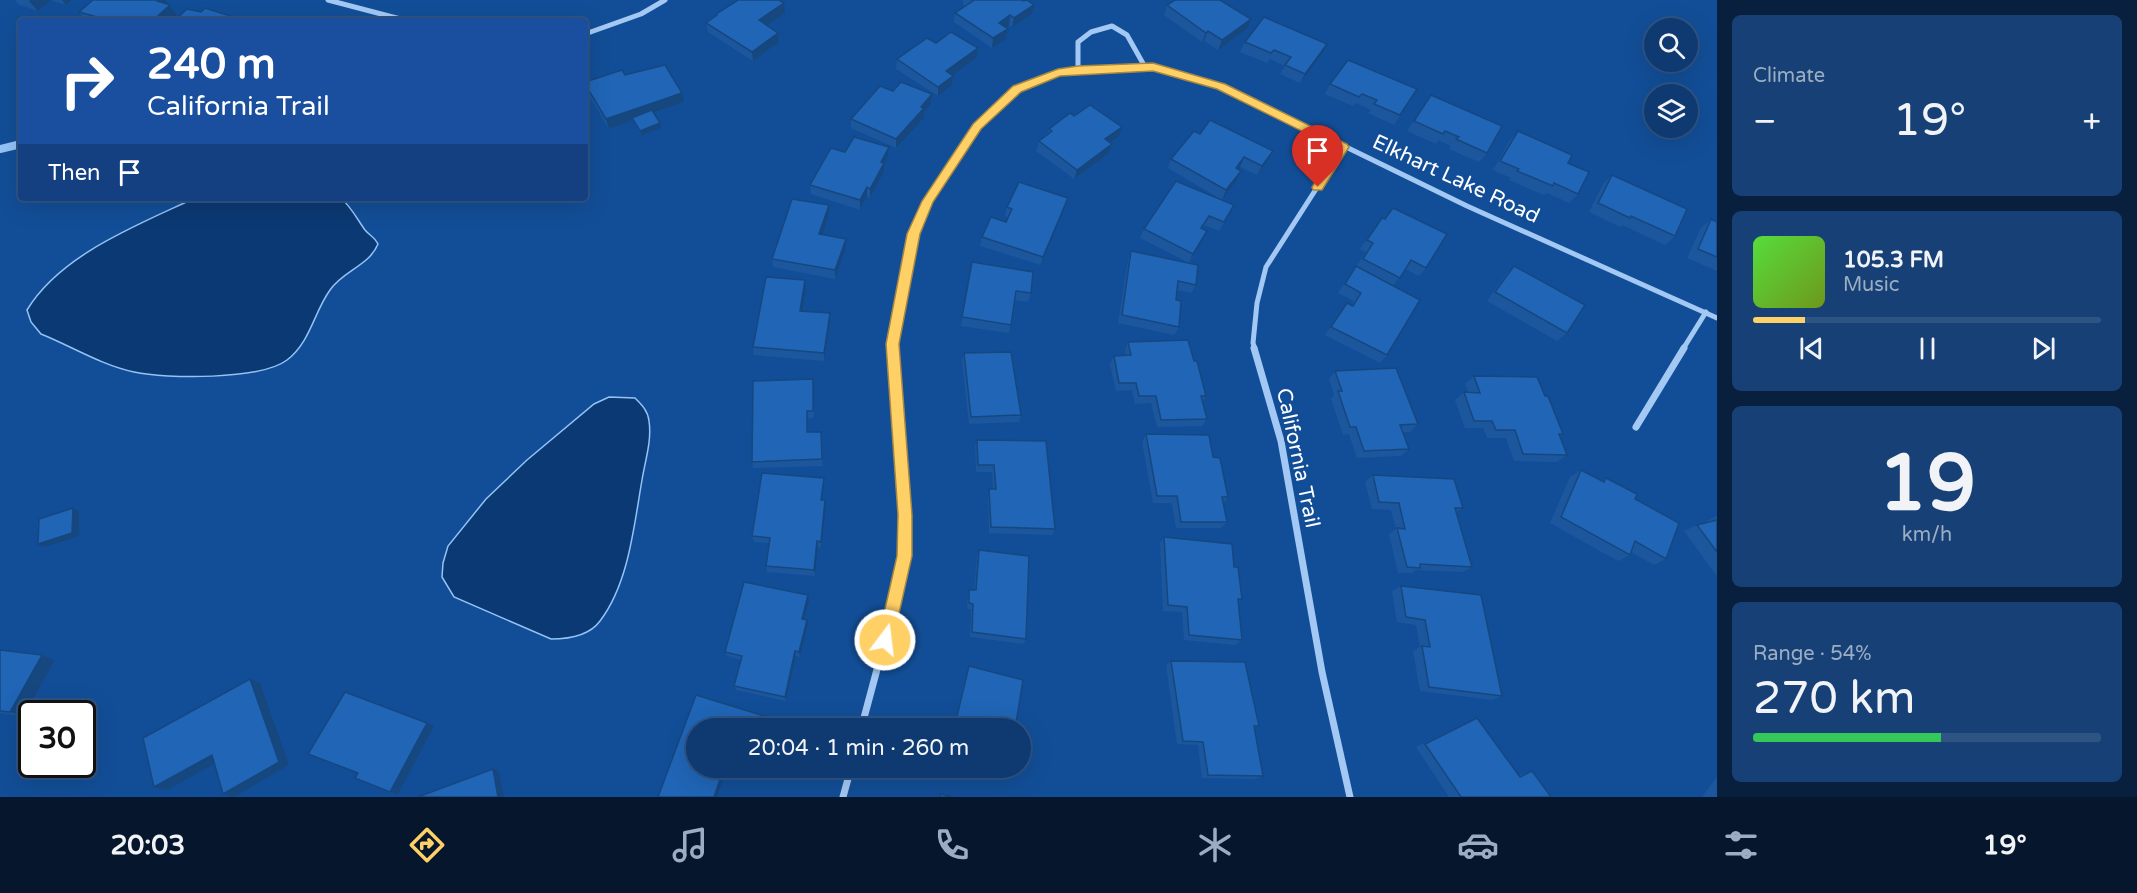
<!DOCTYPE html>
<meta charset="utf-8">
<style>
body{margin:0;font-family:"Varela Round",sans-serif;background:#174176;color:#f1f3f6;height:100vh;display:flex;flex-direction:column;font-size:22px;white-space:nowrap}
*{box-sizing:border-box;margin:0}
p{font-size:20px;color:#9badc3}
.icon{flex:none;width:33px;height:33px;fill:none;stroke:currentColor;stroke-width:2;stroke-linecap:round;stroke-linejoin:round}
.map{position:relative;flex:1;overflow:hidden}
.sheet{display:flex;flex-direction:column;gap:15px;padding:15px;background:#08203e;width:420px}
.sheet>*{flex:none}
.hud{position:absolute;left:18px;top:18px;width:570px;height:183px;border-radius:6px;box-shadow:0 6px 24px #0002,0 0 0 2px #2e5484;background:#1a4fa0;color:#fff;overflow:hidden}
.buttons{position:absolute;left:1644px;top:18px;display:grid;gap:12px}
.buttons a{display:grid;place-items:center;width:54px;height:54px;border-radius:50%;background:#0e3a71;box-shadow:0 6px 24px #0002,0 0 0 2px #2e5484;font-size:30px}
.speed{position:absolute;left:18px;top:700px;display:flex;gap:12px;font-size:30px;font-weight:700;text-align:center}
.speed>*{display:grid;place-content:center;width:78px;height:78px;border-radius:50%;background:#0e3a71;box-shadow:0 6px 24px #0002,0 0 0 2px #2e5484;line-height:1}
.speed .limit{border:3px solid #111;border-radius:9px;background:#fff;color:#111}
.pin{position:absolute;display:grid;place-items:center;width:51px;height:51px;color:#fff;margin:-62px -26px;border-radius:50% 50% 50% 0;rotate:-45deg;box-shadow:0 0 6px #0007}
.pin .icon{rotate:45deg}
.me{position:absolute;width:66px;margin:-33px;rotate:15deg;stroke-linejoin:round;filter:drop-shadow(0 0 4px #0008)}
.turn{display:flex;align-items:center;gap:21px;height:126px;padding:0 30px;font-size:27px}
.turn .icon{width:78px;height:78px;stroke-width:2.5}
.turn b{display:block;font-size:42px;line-height:51px}
.then{display:flex;align-items:center;height:57px;padding:0 30px;background:#0003;gap:12px;font-size:22px}
.big{font-size:45px;font-weight:600;line-height:1.1}
.sheet .widget{flex:1;display:flex;flex-direction:column;justify-content:center;gap:9px;min-width:0;padding:0 21px;border-radius:9px;background:#174176}
.sheet .dial{align-items:center;gap:0}
.dial b{font-size:78px;line-height:1}
.song{display:flex;align-items:center;gap:18px}
.cover{width:72px;height:72px;border-radius:9px;background:linear-gradient(135deg,hsl(110 70% 55%),hsl(80 70% 35%))}
.played{height:6px;border-radius:3px;background:linear-gradient(90deg,#ffd065 15%,#2e5484 15%)}
.keys{display:flex;justify-content:space-around;direction:ltr}
.heat{display:flex;justify-content:space-between;align-items:center;font-size:33px;direction:ltr}
.charge{height:9px;border-radius:4px;background:linear-gradient(90deg,#34c759 54%,#2e5484 0)}
.trip{position:absolute;left:686px;top:718px;width:345px;height:60px;border-radius:30px;background:#0e3a71;box-shadow:0 6px 24px #0002,0 0 0 2px #2e5484;font-weight:600;line-height:60px;text-align:center}
.dock{display:flex;height:96px;justify-content:space-around;align-items:center;background:#06172d;color:#9badc3}
.dock .icon{width:42px;height:42px}
.dock .on{color:#ffd065}
.dock b{font-size:27px;color:#f1f3f6}
main{display:flex;flex:1;min-height:0}
.map>svg:first-child{display:block}
.water{fill:#0b3973;stroke:#94c3f6;stroke-width:1.5}
.lines{fill:none;stroke-linecap:round;stroke-linejoin:round}
.stream{stroke:#94c3f6;stroke-width:8}
.street-far1{stroke:#a2c8f3;stroke-width:5}
.street{stroke:#a2c8f3;stroke-width:7}
.wall{fill:#1c579d}
.shaded-wall{fill:#16477f}
.building{fill:#2065b6;stroke:#16477f;stroke-width:1.5}
.route{fill:#ffd065;stroke:#a68742;stroke-width:1.5}
.labels{text-anchor:middle;dominant-baseline:central;stroke-width:6;stroke-linejoin:round;paint-order:stroke}
.street-label{font-size:21px;fill:#fff;stroke:#124e97}
</style>
<main>
<div class="map">
<svg width="1717" height="797" viewBox="0 0 1717 797">
<rect width="100%" height="100%" fill="#124e97"/>
<g class="water">
<path d="M195 198H341C352 208 357 219 365 230 370 236 375 237 378 244 369 266 344 270 330 290 314 312 310 343 287 360 261 380 166 379 134 372 101 365 71 346 41 334L31 322 27 310C61 254 138 225 195 198Z"/>
<path d="M609 397 635 398C642 405 648 411 649 421 652 441 645 461 642 480 634 525 629 583 600 621 589 636 568 639 551 639L454 597 442 577 443 563 448 546 486 499 527 460 594 404Z"/>
</g>
<g class="lines">
<path class="stream" d="M0 149 21 144"/>
<g class="street-far1">
<path d="M328 0 408 21"/>
<path d="M585 34 641 14 665 0"/>
<path d="M1078 70V42L1091 32 1112 26 1127 35 1145 67"/>
<path d="M892 349 914 234 928 201 977 127 1017 89 1058 73 1153 67 1221 86 1467 206 1717 318"/>
<path d="M1255 349 1253 343 1257 303 1266 267 1343 147"/>
<path d="M1683 349 1706 312"/>
</g>
<g class="street">
<path d="M1254 348 1281 441 1322 672 1350 797"/>
<path d="M1636 427 1684 348"/>
<path d="M861 729 897 595 904 556 905 515 892 348"/>
<path d="M843 797 851 768"/>
</g>
</g>
<g class="wall">
<path d="M15 0H72L66 5 51 0 38 11 19 5Z"/>
<path d="M93 0H165L177 15 170 21H87L79 12Z"/>
<path d="M963 0H1022L1034 5 1032 14 1012 27 1009 25 1006 27 1008 29 1006 39 992 48 954 22 955 13 965 6 963 5Z"/>
<path d="M1167 5 1247 29 1218 50 1204 41 1202 42 1164 15Z"/>
<path d="M785 13 766 25 778 33 779 42 753 61 708 32 706 23 716 16V14Z"/>
<path d="M1245 42 1322 54 1300 83 1280 74 1285 66 1270 59 1267 63 1240 52Z"/>
<path d="M936 43 976 58 953 75 952 85 938 96 896 69 897 59Z"/>
<path d="M625 75 684 102 654 113 661 128 641 136 633 120 609 129 587 92 585 82Z"/>
<path d="M1330 84 1417 89 1394 125 1368 113 1371 110 1356 103 1353 106 1325 94Z"/>
<path d="M1431 95 1487 153 1479 162 1449 149 1451 146 1439 140 1436 144 1407 131Z"/>
<path d="M931 104 924 112V118L896 148 851 128V119Z"/>
<path d="M1074 116 1119 136 1110 143 1112 144 1109 153 1074 179 1036 151 1039 141 1047 135 1049 129Z"/>
<path d="M1518 131 1568 163 1578 194 1569 203 1547 193 1544 195 1509 180 1511 178 1493 170 1510 140Z"/>
<path d="M1200 134 1268 160 1257 175 1240 167 1238 169 1241 171 1237 180 1222 200 1168 168 1171 159Z"/>
<path d="M889 147 888 156 884 165V172L870 198 867 196 860 210 811 194 810 185 845 152Z"/>
<path d="M1612 175 1675 236 1665 245 1622 225 1620 227 1589 212 1603 184Z"/>
<path d="M1176 181 1230 214 1219 231 1205 225 1202 229 1207 231 1189 263 1196 285 1191 293 1177 290 1176 300 1179 327 1174 335 1118 323 1128 260 1131 251 1187 262 1140 238 1144 229Z"/>
<path d="M829 205V214L822 235 846 239V248L835 279 773 267 772 259Z"/>
<path d="M1007 207H1065L1041 265 980 246 982 237 1006 222 1008 217 1005 216Z"/>
<path d="M1393 208 1426 268 1419 276 1405 269 1393 286 1387 355 1380 363 1325 335 1347 303 1352 305 1354 301 1338 293 1366 252 1360 249 1382 218 1385 219Z"/>
<path d="M1711 219 1717 222V271L1687 258 1701 228Z"/>
<path d="M972 262 1031 293 1028 302 1015 300 1009 333 961 326Z"/>
<path d="M1514 266 1567 333 1557 341 1487 301 1506 274Z"/>
<path d="M805 280 806 289 802 311 830 322 824 361 754 355 753 347Z"/>
<path d="M1128 342 1194 361 1206 396 1203 401 1207 419 1202 426 1157 427 1151 403 1135 404 1132 390 1116 391 1110 364 1114 356H1126L1125 350Z"/>
<path d="M964 353 1021 415 1019 422 969 424 962 361Z"/>
<path d="M1335 371 1418 424 1410 432H1402L1409 449 1401 456 1357 458 1349 434 1343 435 1331 399 1334 395 1329 379Z"/>
<path d="M1474 376 1545 396 1563 434 1560 436 1567 455 1557 462 1514 461 1506 438H1487L1483 428H1465L1455 400 1464 392 1469 393 1465 384Z"/>
<path d="M813 387 814 418H807L808 432H821L823 466 753 468 752 462Z"/>
<path d="M1146 434 1213 457 1228 497 1223 504 1227 522 1221 528H1176L1172 503H1153L1142 442Z"/>
<path d="M977 440 1055 529 1052 535 989 533 988 496 989 489H993L992 472H976L975 447Z"/>
<path d="M1581 470 1601 481 1606 478 1635 499 1666 559 1654 565 1631 552 1630 555 1618 561 1550 523 1570 477Z"/>
<path d="M1373 475 1463 508 1456 512 1472 567 1463 572 1416 570 1412 573H1398L1389 534 1396 529 1391 510 1372 509 1365 482Z"/>
<path d="M824 485 822 500 826 507 821 548 818 547 815 576 767 572 766 566 769 543 754 542 752 536Z"/>
<path d="M1717 516V575H1716L1684 531 1697 525 1705 523V522Z"/>
<path d="M1164 537 1234 567 1242 599 1238 602 1242 640 1235 645 1184 640 1182 612 1163 611 1160 543Z"/>
<path d="M979 550 1026 639 1023 644 970 637 971 609H967L968 595 969 590H974L977 556Z"/>
<path d="M1401 586 1502 696 1492 700 1420 691 1413 651 1420 647 1416 625 1397 622 1392 591Z"/>
<path d="M809 601 804 619 808 625 800 657 796 656 786 701 736 690 734 686 741 660 727 656 725 652Z"/>
<path d="M0 650 42 655 55 660 24 716 0 713Z"/>
<path d="M1171 661 1259 726 1254 728 1263 776 1256 779 1202 778 1198 745 1177 744 1166 665Z"/>
<path d="M969 666 1015 729H953Z"/>
<path d="M696 695 777 720 778 724 777 729H696V768H764L761 778 727 768 717 797H658Z"/>
<path d="M1477 718 1519 775 1532 771 1551 797H1449L1416 747 1467 722Z"/>
<path d="M984 768H1008V771L1005 774Z"/>
<path d="M1716 778H1717V797H1702Z"/>
</g>
<g class="shaded-wall">
<path d="M30 0H51L38 11 29 1Z"/>
<path d="M62 0H72L66 5Z"/>
<path d="M158 0H165L177 15 170 21H152L157 1Z"/>
<path d="M784 3 785 13 760 30 759 20Z"/>
<path d="M1034 5 1032 14 1012 27 1014 18Z"/>
<path d="M1010 15 1009 25 997 33 999 23Z"/>
<path d="M1251 19 1247 29 1218 50 1222 40Z"/>
<path d="M1008 29 1006 39 992 48 993 38Z"/>
<path d="M1208 31 1204 41 1202 42 1206 33Z"/>
<path d="M778 33 779 42 753 61 752 52Z"/>
<path d="M1327 44 1322 54 1300 83 1305 74Z"/>
<path d="M978 48 976 58 945 81 946 71Z"/>
<path d="M953 76 952 85 938 96V87Z"/>
<path d="M682 93 684 102 633 120 632 118 633 120 609 129 606 119Z"/>
<path d="M932 94 931 104 924 112V118L896 148V139Z"/>
<path d="M660 123 661 128 641 136 640 131Z"/>
<path d="M1122 127 1119 136 1102 149 1105 139Z"/>
<path d="M1112 144 1109 153 1074 179 1077 170Z"/>
<path d="M889 147 888 156 884 165V172L870 198V189L881 162Z"/>
<path d="M1273 151 1268 160 1257 175 1262 166Z"/>
<path d="M1244 157 1240 167 1231 177 1236 168Z"/>
<path d="M1241 171 1237 180 1222 200 1226 190Z"/>
<path d="M867 187V196L860 210V200Z"/>
<path d="M1068 198 1065 207 1041 265 1043 257Z"/>
<path d="M829 205V214L820 243 819 234Z"/>
<path d="M1207 231 1203 240 1188 263 1193 254Z"/>
<path d="M846 239V248L835 279V270Z"/>
<path d="M805 280 806 289 801 319 800 311Z"/>
<path d="M830 313V322L824 361V353Z"/>
<path d="M824 478V485L821 506V500Z"/>
<path d="M825 500 826 507 821 548V542Z"/>
<path d="M73 508 79 511V536L45 547 38 544Z"/>
<path d="M817 541 818 547 815 576 814 570Z"/>
<path d="M808 595 809 601 803 624 802 619Z"/>
<path d="M807 620 808 625 800 657 799 652Z"/>
<path d="M795 651 796 656 786 701 785 697Z"/>
<path d="M42 655 55 660 24 716 10 712Z"/>
<path d="M250 679 260 683 289 765 234 797 223 794Z"/>
<path d="M777 720 778 724 777 729H774Z"/>
<path d="M427 723 434 726 398 794 390 792Z"/>
<path d="M212 755 223 759 167 790 154 787Z"/>
<path d="M724 768H727L717 797H714Z"/>
<path d="M762 768H764L761 778 759 776Z"/>
<path d="M493 769 499 772 504 797H498Z"/>
</g>
<g class="building">
<path d="M93 0H158L157 1 170 5 152 21H111L79 12Z"/>
<path d="M738 0H779L784 3 759 20 778 33 752 52 706 23 717 15 716 14Z"/>
<path d="M972 0H1022L1023 1 1027 0 1034 5 1014 18 1010 15 999 23 1008 29 993 38 955 13 973 1Z"/>
<path d="M1175 0H1220L1251 19 1222 40 1208 31 1206 33 1167 5Z"/>
<path d="M205 8 246 21H174L187 9 201 12Z"/>
<path d="M1264 17 1327 44 1305 74 1285 65 1291 57 1274 50 1271 53 1245 42Z"/>
<path d="M951 32 978 48 946 71 953 76 938 87 897 59 927 38 936 43Z"/>
<path d="M1348 60 1417 89 1400 115 1374 104 1377 100 1362 94 1359 97 1330 84Z"/>
<path d="M665 65 682 93 606 119 585 84V82L622 70 625 75Z"/>
<path d="M901 82 932 94 921 107 924 108 896 139 851 119 880 86 893 91Z"/>
<path d="M1431 95 1502 126 1487 153 1456 139 1459 137 1445 131 1443 134 1414 121Z"/>
<path d="M1090 105 1122 127 1105 139 1112 144 1077 170 1039 141 1052 131 1049 129 1070 113 1074 116Z"/>
<path d="M652 110 660 123 640 131 632 118Z"/>
<path d="M1210 120 1273 151 1262 166 1244 157 1236 168 1241 171 1226 190 1171 159 1194 131 1200 134Z"/>
<path d="M1518 131 1572 155 1568 163 1589 172 1578 194 1554 183 1553 186 1517 171 1519 169 1500 161Z"/>
<path d="M854 137 889 147 881 162 884 163 870 189 867 187 860 200 810 185 831 148 845 152Z"/>
<path d="M1612 175 1687 209 1675 236 1631 216 1630 218 1598 203Z"/>
<path d="M1176 181 1234 205 1224 222 1209 216 1201 228 1207 231 1193 254 1144 229Z"/>
<path d="M1019 182 1068 198 1043 257 982 237 991 217 1006 222 1012 209 1007 207Z"/>
<path d="M792 199 829 205 819 234 846 239 835 270 772 259Z"/>
<path d="M1393 208 1447 234 1426 268 1411 260 1400 278 1363 259 1373 243 1367 240 1382 218 1385 219Z"/>
<path d="M1711 219 1717 222V257L1698 249Z"/>
<path d="M1131 251 1198 265 1196 285 1178 281 1176 300 1181 301 1179 327 1122 315Z"/>
<path d="M972 262 1033 272 1031 293 1016 291 1011 325 962 317Z"/>
<path d="M1356 266 1420 300 1387 355 1331 327 1347 303 1353 306 1361 293 1345 284Z"/>
<path d="M1514 266 1585 305 1567 333 1495 292Z"/>
<path d="M766 277 805 280 800 311 830 313 824 353 753 347Z"/>
<path d="M1188 340 1194 361H1197L1206 396H1201L1207 419 1161 420 1156 396H1139L1136 383H1119L1114 356 1131 355 1128 342Z"/>
<path d="M1011 352 1021 415 971 417 964 353Z"/>
<path d="M1396 368 1418 424 1400 425 1409 449 1364 451 1356 427H1350L1338 391H1342L1335 371Z"/>
<path d="M1474 376 1537 377 1545 396H1548L1563 434H1559L1567 455 1523 454 1515 430H1496L1492 421H1474L1464 392 1480 393Z"/>
<path d="M813 379V411H807V432H821L822 459 752 462 753 381Z"/>
<path d="M1146 434 1209 435 1213 457 1220 458 1228 497H1222L1227 522H1181L1177 496H1157Z"/>
<path d="M977 440 1046 441 1055 529 991 527 989 489H996L994 465H978Z"/>
<path d="M1581 470 1604 482 1606 478 1637 494 1635 499 1679 523 1666 559 1635 541 1630 555 1561 517Z"/>
<path d="M762 473 824 478 821 500H825L821 542 817 541 814 570 766 566 770 538 752 536Z"/>
<path d="M1373 475 1454 479 1463 508H1455L1472 567 1420 564V568L1407 567 1397 528 1405 529 1399 503 1379 502Z"/>
<path d="M73 508 72 533 38 544 39 519Z"/>
<path d="M1717 520V552L1697 525Z"/>
<path d="M1164 537 1232 544 1234 567H1238L1242 599H1238L1242 640 1189 635 1187 607 1168 605Z"/>
<path d="M979 550 1029 556 1026 639 972 632 973 604 969 603V590H976Z"/>
<path d="M744 582 808 595 802 619 807 620 799 652 795 651 785 697 734 686 742 656 725 652Z"/>
<path d="M1401 586 1481 595 1502 696 1429 687 1422 646 1430 647 1425 620 1406 617Z"/>
<path d="M0 650 42 655 10 712 0 711Z"/>
<path d="M1171 661 1245 662 1259 726H1254L1263 776 1208 775 1203 742 1183 741Z"/>
<path d="M969 666 1023 680 1015 729H954Z"/>
<path d="M250 679 279 762 223 794 212 755 154 787 143 738Z"/>
<path d="M345 692 427 723 390 792 355 778 358 773 308 754Z"/>
<path d="M696 695 777 720 774 729H696V768H724L714 797H658Z"/>
<path d="M1477 718 1520 777 1532 771 1551 797H1461L1425 744Z"/>
<path d="M734 768H762L759 776Z"/>
<path d="M997 768H1008V771Z"/>
<path d="M493 769 498 797H418Z"/>
<path d="M941 794 952 797H940Z"/>
</g>
<path class="route" d="M1153 63 1225 84 1347 144 1349 147 1322 190H1313L1312 187 1336 148 1217 89 1153 71 1060 76 1021 92 981 129 933 202 920 234 899 344 912 515V556L893 640 891 645 885 647 880 645 878 640 897 556 898 515 886 344 907 234 922 201 973 124 1013 86 1058 69 1078 66Z"/>
<g class="labels">
<g class="street-label">
<text transform="translate(1456 179) rotate(25)">Elkhart Lake Road</text>
<text transform="translate(1298 458) rotate(78)">California Trail</text>
</g>
</g>
</svg>
<div class="buttons">
<a><svg class="icon" aria-label="search" viewBox="0 0 24 24"><circle cx="10" cy="10" r="6"/><path d="M15 15l6 6"/></svg></a>
<a><svg class="icon" aria-label="layers" viewBox="0 0 24 24"><path d="M12 4l9 5-9 5-9-5zM3 14l9 5 9-5"/></svg></a>
</div>
<div class="speed"><div class="limit">30</div></div>
<div class="pin" style="left:1318px;top:187px;background:#d93025"><svg class="icon" aria-label="arrive" viewBox="0 0 24 24"><path d="M6 21V4h12l-3 4 3 4H6"/></svg></div>
<svg class="me" style="left:885px;top:640px" viewBox="-20 -20 40 40"><circle r="17" fill="#ffd065" stroke="#fff" stroke-width="3"/><path d="M0-11L8 9 0 5-8 9z" fill="#fff"/></svg>
<div class="trip">20:04 · 1 min · 260 m</div>
<div class="hud">
<div class="turn"><svg class="icon" aria-label="right" viewBox="0 0 24 24"><path d="M7 20v-9h11M14 6l5 5-5 5"/></svg><div><b>240 m</b>California Trail</div></div>
<div class="then">Then<svg class="icon" aria-label="arrive" viewBox="0 0 24 24"><path d="M6 21V4h12l-3 4 3 4H6"/></svg></div>
</div>
</div>
<section class="sheet">
<div class="widget"><p>Climate</p>
<div class="heat"><a>−</a><b class="big">19°</b><a>+</a></div>
</div>
<div class="widget">
<div class="song"><i class="cover"></i><div><b>105.3 FM</b><p>Music</p></div></div>
<div class="played"></div>
<div class="keys"><svg class="icon" aria-label="previous" viewBox="0 0 24 24"><path d="M18 5L8 12l10 7zM5 5v14"/></svg><svg class="icon" aria-label="pause" viewBox="0 0 24 24"><path d="M8 5v14M16 5v14"/></svg><svg class="icon" aria-label="next" viewBox="0 0 24 24"><path d="M6 5l10 7-10 7zM19 5v14"/></svg></div>
</div>
<div class="widget dial"><b>19</b><p>km/h</p></div>
<div class="widget"><p>Range · 54%</p><b class="big">270 km</b><div class="charge"></div></div>
</section>
</main>
<nav class="dock">
<b>20:03</b>
<svg class="icon on" aria-label="directions" viewBox="0 0 24 24"><path d="M12 3l9 9-9 9-9-9zM9 14v-3h6M13 9l2 2-2 2"/></svg>
<svg class="icon" aria-label="music" viewBox="0 0 24 24"><path d="M9 18V5l10-2v13"/><circle cx="6" cy="18" r="3"/><circle cx="16" cy="16" r="3"/></svg>
<svg class="icon" aria-label="phone" viewBox="0 0 24 24"><path d="M5 4h4l2 5-3 2q2 4 5 5l2-3 5 2v4C11 20 4 13 5 4z"/></svg>
<svg class="icon" aria-label="climate" viewBox="0 0 24 24"><path d="M12 3v18M4 7l16 10M4 17L20 7"/></svg>
<svg class="icon" aria-label="car" viewBox="0 0 24 24"><path d="M5 17H2v-5l4-1 3-4h7l3 4 3 1v5h-3M9 17h6M6 11h13"/><circle cx="7" cy="17" r="2"/><circle cx="17" cy="17" r="2"/></svg>
<svg class="icon" aria-label="filters" viewBox="0 0 24 24"><path d="M4 7h16M4 17h16"/><circle cx="9" cy="7" r="2"/><circle cx="15" cy="17" r="2"/></svg>
<b>19°</b>
</nav>
